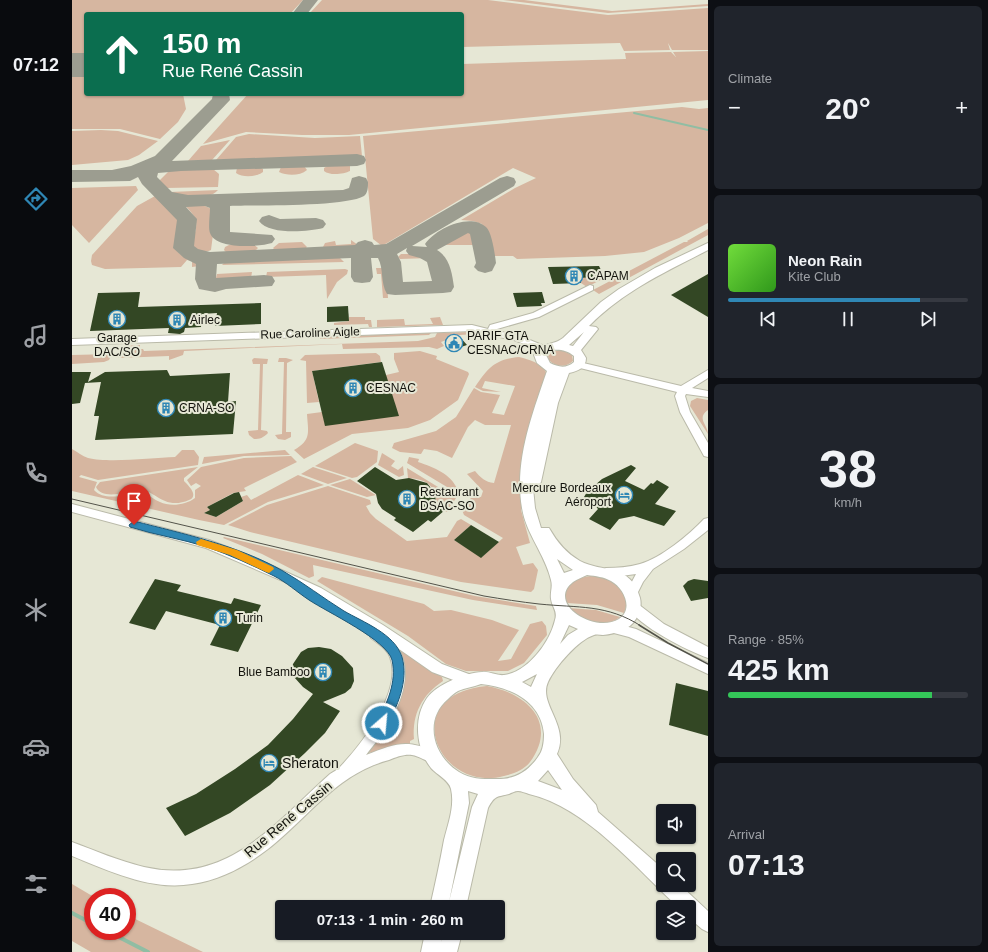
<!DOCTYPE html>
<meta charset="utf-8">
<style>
body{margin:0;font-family:Helvetica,sans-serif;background:#20242c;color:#f1f3f6;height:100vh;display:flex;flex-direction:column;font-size:15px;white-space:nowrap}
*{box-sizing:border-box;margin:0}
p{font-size:13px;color:#9ea1a6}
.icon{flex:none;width:22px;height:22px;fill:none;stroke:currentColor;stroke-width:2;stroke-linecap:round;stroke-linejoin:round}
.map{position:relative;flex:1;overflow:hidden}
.side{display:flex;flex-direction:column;gap:6px;padding:6px;background:#0d0f14;width:280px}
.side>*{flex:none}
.top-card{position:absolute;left:12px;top:12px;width:380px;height:84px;border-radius:4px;box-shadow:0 1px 3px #0004;background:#0b6e4f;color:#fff;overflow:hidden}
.fabs{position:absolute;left:584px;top:804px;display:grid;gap:8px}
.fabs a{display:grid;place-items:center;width:40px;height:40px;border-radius:4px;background:#171b24;box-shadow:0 1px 3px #0004;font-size:20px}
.speed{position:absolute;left:12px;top:888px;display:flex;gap:8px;font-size:20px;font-weight:700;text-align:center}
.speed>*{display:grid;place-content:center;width:52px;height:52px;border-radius:50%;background:#171b24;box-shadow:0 1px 3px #0004;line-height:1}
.speed .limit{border:6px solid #d22;background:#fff;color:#111}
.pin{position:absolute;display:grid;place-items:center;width:34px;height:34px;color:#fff;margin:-41px -17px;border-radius:50% 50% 50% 0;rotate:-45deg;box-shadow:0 0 4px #0007}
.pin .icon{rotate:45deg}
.me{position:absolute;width:44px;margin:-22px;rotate:27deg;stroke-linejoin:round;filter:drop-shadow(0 0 3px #0008)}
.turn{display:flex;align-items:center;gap:14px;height:84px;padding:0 12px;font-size:18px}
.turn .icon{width:52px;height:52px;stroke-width:2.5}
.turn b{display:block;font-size:28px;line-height:34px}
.big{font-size:30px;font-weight:700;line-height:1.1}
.side .tile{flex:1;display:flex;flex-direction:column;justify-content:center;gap:6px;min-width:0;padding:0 14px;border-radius:6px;background:#20242c}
.side .dial{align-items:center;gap:0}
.dial b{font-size:52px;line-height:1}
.song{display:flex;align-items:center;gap:12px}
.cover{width:48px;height:48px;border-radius:6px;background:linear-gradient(135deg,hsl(100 70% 55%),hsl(110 70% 35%))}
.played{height:4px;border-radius:2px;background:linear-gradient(90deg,#2f87b5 80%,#363941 80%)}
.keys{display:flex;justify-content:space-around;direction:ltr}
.heat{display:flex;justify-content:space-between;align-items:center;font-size:22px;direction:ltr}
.charge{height:6px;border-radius:3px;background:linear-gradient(90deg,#34c759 85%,#363941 0)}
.trip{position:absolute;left:203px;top:900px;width:230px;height:40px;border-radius:4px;background:#171b24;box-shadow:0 1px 3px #0004;font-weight:700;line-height:40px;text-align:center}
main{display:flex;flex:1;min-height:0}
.menu{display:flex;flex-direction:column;width:72px;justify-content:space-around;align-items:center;background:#090b0e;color:#9ea1a6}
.menu .icon{width:28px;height:28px}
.menu .on{color:#2f87b5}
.menu b{font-size:18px;color:#f1f3f6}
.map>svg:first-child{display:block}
.green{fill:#d6b6a0}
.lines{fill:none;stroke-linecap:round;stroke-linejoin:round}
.stream-far1{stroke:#90bda3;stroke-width:2}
.stream{stroke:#90bda3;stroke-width:4}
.taxiway{fill:#9c9d90;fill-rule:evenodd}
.runway{fill:#9c9d90;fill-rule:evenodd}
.building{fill:#334724}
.minor-casing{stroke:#babaa9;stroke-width:2}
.major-casing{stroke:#babaa9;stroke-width:2}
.minor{fill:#fff;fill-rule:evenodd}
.major{fill:#fff;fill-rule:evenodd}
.tram-far1{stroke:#53534a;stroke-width:1}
.tram{stroke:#53534a;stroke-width:1.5}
.route{fill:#2f87b5;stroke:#1f5876}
.slow{fill:#f59e0b}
.labels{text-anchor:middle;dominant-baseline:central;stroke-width:4;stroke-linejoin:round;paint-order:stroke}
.poi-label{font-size:12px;fill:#13130d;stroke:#e6e7d5;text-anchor:start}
.street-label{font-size:12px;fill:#13130d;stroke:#e6e7d5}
.near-poi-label{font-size:14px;fill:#13130d;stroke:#e6e7d5;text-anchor:start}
.near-street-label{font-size:14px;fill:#13130d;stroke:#e6e7d5}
</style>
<main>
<nav class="menu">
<b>07:12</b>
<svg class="icon on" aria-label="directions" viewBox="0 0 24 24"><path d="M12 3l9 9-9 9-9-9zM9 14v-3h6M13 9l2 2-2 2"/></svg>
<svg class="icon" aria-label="music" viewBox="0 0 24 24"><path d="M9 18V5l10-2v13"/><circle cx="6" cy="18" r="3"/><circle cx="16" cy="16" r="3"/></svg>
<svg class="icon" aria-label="phone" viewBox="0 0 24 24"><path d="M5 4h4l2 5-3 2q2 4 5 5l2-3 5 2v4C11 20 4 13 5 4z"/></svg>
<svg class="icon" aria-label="climate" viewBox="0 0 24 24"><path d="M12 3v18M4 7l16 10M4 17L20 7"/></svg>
<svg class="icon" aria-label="car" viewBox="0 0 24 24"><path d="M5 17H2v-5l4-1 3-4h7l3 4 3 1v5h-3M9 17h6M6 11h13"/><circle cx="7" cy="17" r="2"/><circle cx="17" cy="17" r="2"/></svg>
<svg class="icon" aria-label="filters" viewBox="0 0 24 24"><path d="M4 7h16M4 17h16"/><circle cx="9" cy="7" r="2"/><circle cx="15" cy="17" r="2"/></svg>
</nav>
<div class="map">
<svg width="636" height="952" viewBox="0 0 636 952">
<rect width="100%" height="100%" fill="#e6e7d5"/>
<g class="green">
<path d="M0 0H231L218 14H14V53L0 54Z"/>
<path d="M250 0H416L536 15 636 8V50H600L596 43 598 50 552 51 548 43 390 47V14H237Z"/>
<path d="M431 0H452L540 11 636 4V6L536 13Z"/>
<path d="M636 51V100L277 135H230L174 132 131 144 176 94H390V64L554 59 553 53 599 52 604 57 601 52Z"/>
<path d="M0 77H14V94H111L114 109 106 122 88 139 48 129H0Z"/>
<path d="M610 107 627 109 636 108V223L607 238 572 252 533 256 445 259 441 256H419L410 224 401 221 389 220 443 188 464 178 441 168 310 246 301 239 291 136Z"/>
<path d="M29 130 46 131 86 141 67 155 56 160 0 165V131Z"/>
<path d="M177 134 243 138 288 136 290 156 144 160 164 137Z"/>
<path d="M158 140 140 160 116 161 129 146Z"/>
<path d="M269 164 278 166V171C272 174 258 176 252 171V168L257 165Z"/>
<path d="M214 165 232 166 235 170C228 176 215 176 207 172L209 167Z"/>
<path d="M184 166 191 169V172C184 177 171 178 164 173L165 168Z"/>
<path d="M136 168 141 169 147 174 146 187 94 188 87 181 99 169Z"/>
<path d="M64 186 66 190 17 243 0 225V188Z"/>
<path d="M146 190C136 201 109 200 98 192Z"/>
<path d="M83 196 108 221C112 245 88 249 126 262L128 266 120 267V261L115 260 109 267 33 269 20 265 19 261 20 255 65 206Z"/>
<path d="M112 205H131L144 211 139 250C133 253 125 252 120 246 124 225 130 221 112 205Z"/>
<path d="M396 229 404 232V245H373L374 242Z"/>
<path d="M636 229V235L527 294 521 290 612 242H616L615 241Z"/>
<path d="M279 240 286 245C281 252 257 254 251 247L253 243 263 241 264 245 279 244Z"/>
<path d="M230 242 235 247C230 254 207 255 201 248L207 243Z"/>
<path d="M181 244 186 248C181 255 157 257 152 250L153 247 157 245Z"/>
<path d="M329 254H348L359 258 328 259 326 257Z"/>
<path d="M266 256 272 262 150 265 154 261Z"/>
<path d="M304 268H314L316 298H311L309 274H305Z"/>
<path d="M273 269 276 270 275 274 265 282 255 299 254 275 194 277 195 272Z"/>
<path d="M180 272 179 278 147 279 144 278 145 274Z"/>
<path d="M542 273 515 287 509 283 507 278 525 277V274Z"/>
<path d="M277 317H293V320H299L300 327H297L296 324 262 325V323L277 321Z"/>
<path d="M368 317 371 325 305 327V320L332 319 333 325 361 324 358 318Z"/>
<path d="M399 332 404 334 388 335 369 342 372 346 365 349 357 347 271 349 270 344 112 351 111 355 97 360V356L46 358 49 346 68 345V349H71L72 351 346 341 363 337 365 333Z"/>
<path d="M359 333 357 335 248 339 249 337Z"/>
<path d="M348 351 365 356 364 359 396 372 397 374 386 400 358 420 336 428 280 434 232 459 222 450C240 440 236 432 235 414L250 412 314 375 327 372 322 359V353Z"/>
<path d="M481 351H492L500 355 501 361C494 368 483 367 477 360L476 356Z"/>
<path d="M304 353 308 356 309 362 240 371 247 402 235 403 234 361 228 360 233 355Z"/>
<path d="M40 354 37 360 32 362 0 364V355Z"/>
<path d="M447 357C458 360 468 362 474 372L449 468V510L458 543 444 547 451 565 461 563 466 570 462 589 459 592 389 582 178 532 156 525 195 505 256 486 298 500 299 504 294 506 298 513 304 519 335 541 375 537 385 521 389 519 399 525 382 540 410 557 431 538 392 515 390 510 395 502 401 496 409 497 411 491 395 474 403 471C409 478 413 482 422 483L439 425H413L403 420 396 427 380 458 365 451 352 449 349 454 328 452 320 448 322 443 364 431 384 417 402 388 409 392 428 395 420 413 432 415 443 386 413 381 410 388 429 392 411 391 403 387C416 368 423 359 447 357Z"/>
<path d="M182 358 196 359 195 364H191L189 430 195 431 196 433C191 438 188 439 182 439L177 435 176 431 186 430 188 364H181L180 360Z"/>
<path d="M207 358H214L221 360 215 363 214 432H219V437L213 440 206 439 203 435 210 434 212 362H206Z"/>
<path d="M625 398 636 400V410C624 418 636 425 636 434L618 406 619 401Z"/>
<path d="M283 443 306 451 305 462 285 477 280 478 243 466Z"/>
<path d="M0 449C6 452 10 456 16 458 36 463 81 458 103 457L110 450H122L127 457 126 465 26 480 9 475 7 477 25 482 22 490C34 503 57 493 71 492 78 495 82 500 88 502 98 507 114 505 123 498V490L129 486 124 483 119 486 115 480 129 467 172 458 219 456 225 462 172 488 174 491 161 493 135 507 138 510 132 513 144 517 171 501 169 497 175 495 179 500 226 475 252 485 196 502 152 525 127 520 0 491Z"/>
<path d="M213 450 218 455 172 456 130 464 132 457Z"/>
<path d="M310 453 323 461 319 466 326 470 331 466 332 475 327 477 306 465Z"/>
<path d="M337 457 347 459 346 462C363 468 378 473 386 490L392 489V491L385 493 335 463Z"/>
<path d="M126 467 112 478V481C115 484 120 489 121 493 122 497 120 499 117 500 92 511 82 489 68 490 57 491 30 501 24 487L28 482Z"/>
<path d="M241 467 275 478 256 484 229 474Z"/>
<path d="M335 468 384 498 375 512H370L373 510 362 503 364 497C361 482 349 479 336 478Z"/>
<path d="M278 479 302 494 304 495 295 497 258 485Z"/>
<path d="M152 537 403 596 464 606 465 610 401 600 241 565 242 576 237 578 190 554 151 538Z"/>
<path d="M518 576C539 577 562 591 552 613L525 605 495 603C488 586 504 578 518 576Z"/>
<path d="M250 577 352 604 362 611 379 610 420 620 447 630 426 661 439 659 458 624 470 621 474 626 475 635 452 663 436 671H394L374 664 336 636 245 581Z"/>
<path d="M496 608 524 610 548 617C531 630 510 621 496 608Z"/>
<path d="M317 642 370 677 371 681C350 695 340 714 342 739L338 741V744L296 753 294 751 325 702Z"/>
<path d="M415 686C454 693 487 722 458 762 452 770 441 774 432 776 365 794 324 694 415 686Z"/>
<path d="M0 884 22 897 21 931H55V915L131 952H19L0 941Z"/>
</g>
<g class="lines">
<path class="stream-far1" d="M562 113 636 130"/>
<g class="stream">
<path d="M0 913 21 924"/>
<path d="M35 931 76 952"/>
</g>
<g class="taxiway">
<path d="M231 0H246L235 14H220Z"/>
<path d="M141 94H157L158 100 100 161 285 154 292 156 294 160 292 164 285 166 109 171 86 173 85 177 100 192 116 195 271 190 277 188 280 178 287 176 294 178 296 182C296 187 296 193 292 196 273 207 184 205 158 206V232L200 235 203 239 200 243C187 247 144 250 138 233 136 227 138 215 138 208L133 206 114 207 125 219 122 246 126 249 138 252 283 245 286 242 293 240 300 242 302 245 314 244 428 178 435 176 442 178 444 182 442 186 340 246 355 247 353 244C363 229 398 212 414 227 420 232 423 255 424 263L420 271 413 273 406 271 402 267 404 263 398 234 396 233 365 250C378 258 380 273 382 287L379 292 371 293 323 295 315 294C308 282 312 269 306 258H299L301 277 298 282 290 283 282 282 279 277V258L145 264 144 278 192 275 200 276 203 281 200 286 154 289 143 292 127 289 123 279 124 264 112 258 101 248 105 220 70 184 66 177 58 181 0 182V170H40L59 166 83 156 140 99ZM335 248 334 251 337 255 348 258 355 262 360 281 331 282 329 262 325 254Z"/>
<path d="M197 215 208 219 244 218 251 220 254 224 251 228C235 232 197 235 187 221L190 217Z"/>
</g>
<rect class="runway" x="0" y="53" width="14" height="24"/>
</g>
<g class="building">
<path d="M527 266 531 274H525V277L507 278 509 283 481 284 476 267Z"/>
<path d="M636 274V317L599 295Z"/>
<path d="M68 292 66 307 189 303V324L143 326 145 313 130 314 129 327 113 328 112 332 108 334 96 333 97 328 18 331 26 293Z"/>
<path d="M470 292 473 303H469L470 306 445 307 441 293Z"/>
<path d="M276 306 277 321 255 322V307Z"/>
<path d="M388 337 395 345 386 348 384 346 379 347 374 341Z"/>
<path d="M310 362 327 416 253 426 240 371Z"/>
<path d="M95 370 98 376 158 373 156 402 164 401 161 434 23 440 27 416H22L29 382 13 383 8 403 0 404V372H19L16 382 33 372Z"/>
<path d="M559 465 564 468 553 481 572 490 579 483 581 484 585 480 597 487 583 504 604 511 592 526 562 516 547 519 538 530 517 519 526 509 520 502H509L515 492 530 479Z"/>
<path d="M303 467 324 480 337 478 355 483 363 493 364 504 373 510 359 522 356 520 341 532 322 520 324 518 310 509 306 503 304 494 285 481Z"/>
<path d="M167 492 171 501 144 517 132 513 138 510 135 507 162 493Z"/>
<path d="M399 525 427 542 409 558 382 540Z"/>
<path d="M83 579 109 585 105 591 159 604 162 598 189 605 166 652 138 645 148 625 94 611 83 630 57 623Z"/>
<path d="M622 579 636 581V598L619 601 611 586 616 581Z"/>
<path d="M247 647 259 649 270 656 281 668 282 681 279 688 273 693 251 702 268 711 253 733 233 753 198 785 158 813 113 836 94 808 124 794 163 769 196 745 221 719 241 694 231 687 222 677 220 670 221 664 229 652 236 648Z"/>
<path d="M604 683 636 691V736L597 725Z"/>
</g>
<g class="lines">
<defs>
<g id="minor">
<path d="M518 285 521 286V290L467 317 425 329V331L448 336 475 347 477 349 475 351 472 352 442 340 400 331 0 345V339L400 325 416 329 418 325 461 313Z"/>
<path d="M507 362 609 386 636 370V378L620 388 636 391V397L614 394 613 396 618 412 636 443V457L632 456 608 412 603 396 605 392 504 367 502 365 504 363Z"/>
<path d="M0 504 137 540 181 557 249 588 311 625 370 664 402 676 404 680 402 684 397 685 392 684 360 672 327 649C346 685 316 728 294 755 323 744 335 738 365 753L367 757 365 761 360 763C354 761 347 756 340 755 333 754 324 757 317 760 264 774 238 816 196 849 174 866 148 880 120 884 79 891 37 871 0 856V842C24 851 47 861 72 867 155 886 202 824 258 774 261 772 265 770 268 767 290 744 331 691 318 657 315 648 305 643 299 638L297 634 299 630 241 594 134 548 0 512Z"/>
<path d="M636 518V530L612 549 581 569 571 582 564 596H556L554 593 564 574 534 578 530 576 528 573 530 570 534 568C545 568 557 567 568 564 589 558 617 535 632 519Z"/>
<path d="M562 602 566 604 592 624 636 647V658C616 651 566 626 556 607L558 604Z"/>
<path d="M542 623 564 629 636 663V674L557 637 538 632 536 628 538 624Z"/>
</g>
<g id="major">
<path d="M636 243V250C592 273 553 290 517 326L524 327 526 329 509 350 514 358C514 368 506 371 497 373L486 403 469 482 467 485 461 486V488L463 508 469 528H477C485 542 494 553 508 561 530 573 559 563 568 598 570 607 567 616 561 623 554 631 541 634 531 635 528 635 525 634 522 635 506 640 483 667 476 682 466 704 498 725 485 754L501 779 524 805 526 812 591 869V885H608L636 911V932L630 929 617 918V907H606C565 869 514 807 457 794 454 793 449 791 446 791 443 791 439 793 437 794 425 797 423 795 416 808L394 907H358C363 885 368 862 372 840 376 824 383 806 379 789 377 780 365 775 359 768 344 749 341 718 355 698 365 684 393 673 410 672 417 671 425 676 432 675 456 672 478 642 483 620 486 611 480 607 479 599 478 592 481 587 479 580 473 554 454 534 450 508 442 461 460 415 475 371L465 363 462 355C468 342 481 346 491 338L529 302 547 289 583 268ZM512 332 501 346 497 345ZM479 350C488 349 495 350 502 356V362C494 369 486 367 478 363L474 355ZM485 559 501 570 492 573ZM515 575C524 576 532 577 539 581 552 588 562 609 547 619 522 634 474 603 501 582 505 579 511 577 515 575ZM497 625 506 629 496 635 488 644ZM465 674 459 687 450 682ZM409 684C438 687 469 701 472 734 472 742 471 751 466 757 455 773 441 780 422 779 410 779 398 779 387 772 361 756 351 720 376 699 379 696 382 693 386 691 393 688 401 687 409 684ZM476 770 490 790 466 781ZM396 791 406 794 400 807 377 902 397 803Z"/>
<path d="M353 933H371L369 942 372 933H390L385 952H349Z"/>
</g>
</defs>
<use href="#minor" class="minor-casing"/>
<use href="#major" class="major-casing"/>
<use href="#minor" class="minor"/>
<use href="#major" class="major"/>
<path class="tram-far1" d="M0 499 412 596C430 599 449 602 467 604 506 608 535 604 569 626"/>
<path class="tram" d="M567 625 596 643 636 664"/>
</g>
<path class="route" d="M62 521C112 534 165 545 211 571 232 583 251 598 272 611 291 622 323 634 330 657 337 681 325 707 314 727H307L305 723C315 703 325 682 320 660 315 640 255 612 237 600 225 592 214 582 202 576 180 565 158 555 135 547 110 539 83 535 58 527L57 525Z"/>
<path class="slow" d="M129 539 165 550 201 567 202 569 197 573 194 572 158 555 125 545 124 542Z"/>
<defs>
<symbol id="building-ring" viewBox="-11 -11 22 22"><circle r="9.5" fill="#e6e7d5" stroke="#2f87b5" stroke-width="1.5"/><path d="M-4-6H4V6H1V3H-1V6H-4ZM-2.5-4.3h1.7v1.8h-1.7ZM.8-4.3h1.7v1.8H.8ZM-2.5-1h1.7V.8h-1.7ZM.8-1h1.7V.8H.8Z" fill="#2f87b5"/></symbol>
<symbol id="civic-ring" viewBox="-11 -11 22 22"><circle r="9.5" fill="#e6e7d5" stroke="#2f87b5" stroke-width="1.5"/><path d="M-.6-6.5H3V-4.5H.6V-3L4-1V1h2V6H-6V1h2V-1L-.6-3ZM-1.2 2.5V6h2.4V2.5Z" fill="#2f87b5"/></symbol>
<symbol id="hotel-ring" viewBox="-11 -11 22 22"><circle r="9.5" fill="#e6e7d5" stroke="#2f87b5" stroke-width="1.5"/><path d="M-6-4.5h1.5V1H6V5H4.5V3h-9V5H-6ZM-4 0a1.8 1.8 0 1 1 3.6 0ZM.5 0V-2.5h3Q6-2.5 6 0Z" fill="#2f87b5"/></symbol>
</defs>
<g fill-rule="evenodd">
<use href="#building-ring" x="492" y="266" width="20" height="20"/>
<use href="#building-ring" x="35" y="309" width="20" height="20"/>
<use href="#building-ring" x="95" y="310" width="20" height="20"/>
<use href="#civic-ring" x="372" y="333" width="20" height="20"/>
<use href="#building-ring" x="271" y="378" width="20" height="20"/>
<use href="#building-ring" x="84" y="398" width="20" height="20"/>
<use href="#hotel-ring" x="542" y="485" width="20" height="20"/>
<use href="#building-ring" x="325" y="489" width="20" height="20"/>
<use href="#building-ring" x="141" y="608" width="20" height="20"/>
<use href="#building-ring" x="241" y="662" width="20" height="20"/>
<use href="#hotel-ring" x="187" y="753" width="20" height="20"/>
</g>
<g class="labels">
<g class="poi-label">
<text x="515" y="276">CAPAM</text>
<text x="118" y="320">Airlec</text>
<text x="395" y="336">PARIF GTA<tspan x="395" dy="14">CESNAC/CRNA</tspan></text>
<text x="45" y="338" text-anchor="middle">Garage<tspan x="45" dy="14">DAC/SO</tspan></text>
<text x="294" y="388">CESNAC</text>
<text x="107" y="408">CRNA-SO</text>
<text x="539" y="488" text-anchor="end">Mercure Bordeaux<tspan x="539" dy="14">Aéroport</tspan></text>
<text x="348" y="492">Restaurant<tspan x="348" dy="14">DSAC-SO</tspan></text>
<text x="164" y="618">Turin</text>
<text x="238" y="672" text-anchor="end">Blue Bamboo</text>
</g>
<g class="street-label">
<text transform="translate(238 333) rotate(-2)">Rue Caroline Aigle</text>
</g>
<g class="near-poi-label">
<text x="210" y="763">Sheraton</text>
</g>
<g class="near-street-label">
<text transform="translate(216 819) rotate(-40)">Rue René Cassin</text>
</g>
</g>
</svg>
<div class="fabs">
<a><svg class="icon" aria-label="sound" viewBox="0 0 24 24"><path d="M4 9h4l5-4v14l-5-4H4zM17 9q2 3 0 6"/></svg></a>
<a><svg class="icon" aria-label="search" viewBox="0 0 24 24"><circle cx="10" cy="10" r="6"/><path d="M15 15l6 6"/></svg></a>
<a><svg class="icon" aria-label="layers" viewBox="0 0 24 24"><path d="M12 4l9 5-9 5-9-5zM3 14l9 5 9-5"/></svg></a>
</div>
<div class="speed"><div class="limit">40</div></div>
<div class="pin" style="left:62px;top:525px;background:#d93025"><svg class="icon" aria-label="arrive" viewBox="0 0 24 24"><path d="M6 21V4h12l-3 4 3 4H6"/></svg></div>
<svg class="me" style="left:310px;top:723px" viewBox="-20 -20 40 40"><circle r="17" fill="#2f87b5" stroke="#fff" stroke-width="3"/><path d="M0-11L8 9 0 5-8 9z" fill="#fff"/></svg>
<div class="trip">07:13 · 1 min · 260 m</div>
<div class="top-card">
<div class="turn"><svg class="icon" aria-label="ahead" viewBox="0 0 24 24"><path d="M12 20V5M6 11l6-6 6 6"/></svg><div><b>150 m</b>Rue René Cassin</div></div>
</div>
</div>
<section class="side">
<div class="tile"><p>Climate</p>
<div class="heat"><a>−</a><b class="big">20°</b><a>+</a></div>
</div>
<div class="tile">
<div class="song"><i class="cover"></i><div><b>Neon Rain</b><p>Kite Club</p></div></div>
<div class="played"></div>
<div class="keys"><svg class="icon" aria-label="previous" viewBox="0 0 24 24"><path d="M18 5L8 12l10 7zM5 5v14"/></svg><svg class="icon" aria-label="pause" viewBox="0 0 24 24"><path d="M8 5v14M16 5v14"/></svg><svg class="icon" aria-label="next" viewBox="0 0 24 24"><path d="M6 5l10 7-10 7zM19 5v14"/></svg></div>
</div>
<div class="tile dial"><b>38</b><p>km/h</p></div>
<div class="tile"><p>Range · 85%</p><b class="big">425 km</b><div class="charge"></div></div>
<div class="tile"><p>Arrival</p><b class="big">07:13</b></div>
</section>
</main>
